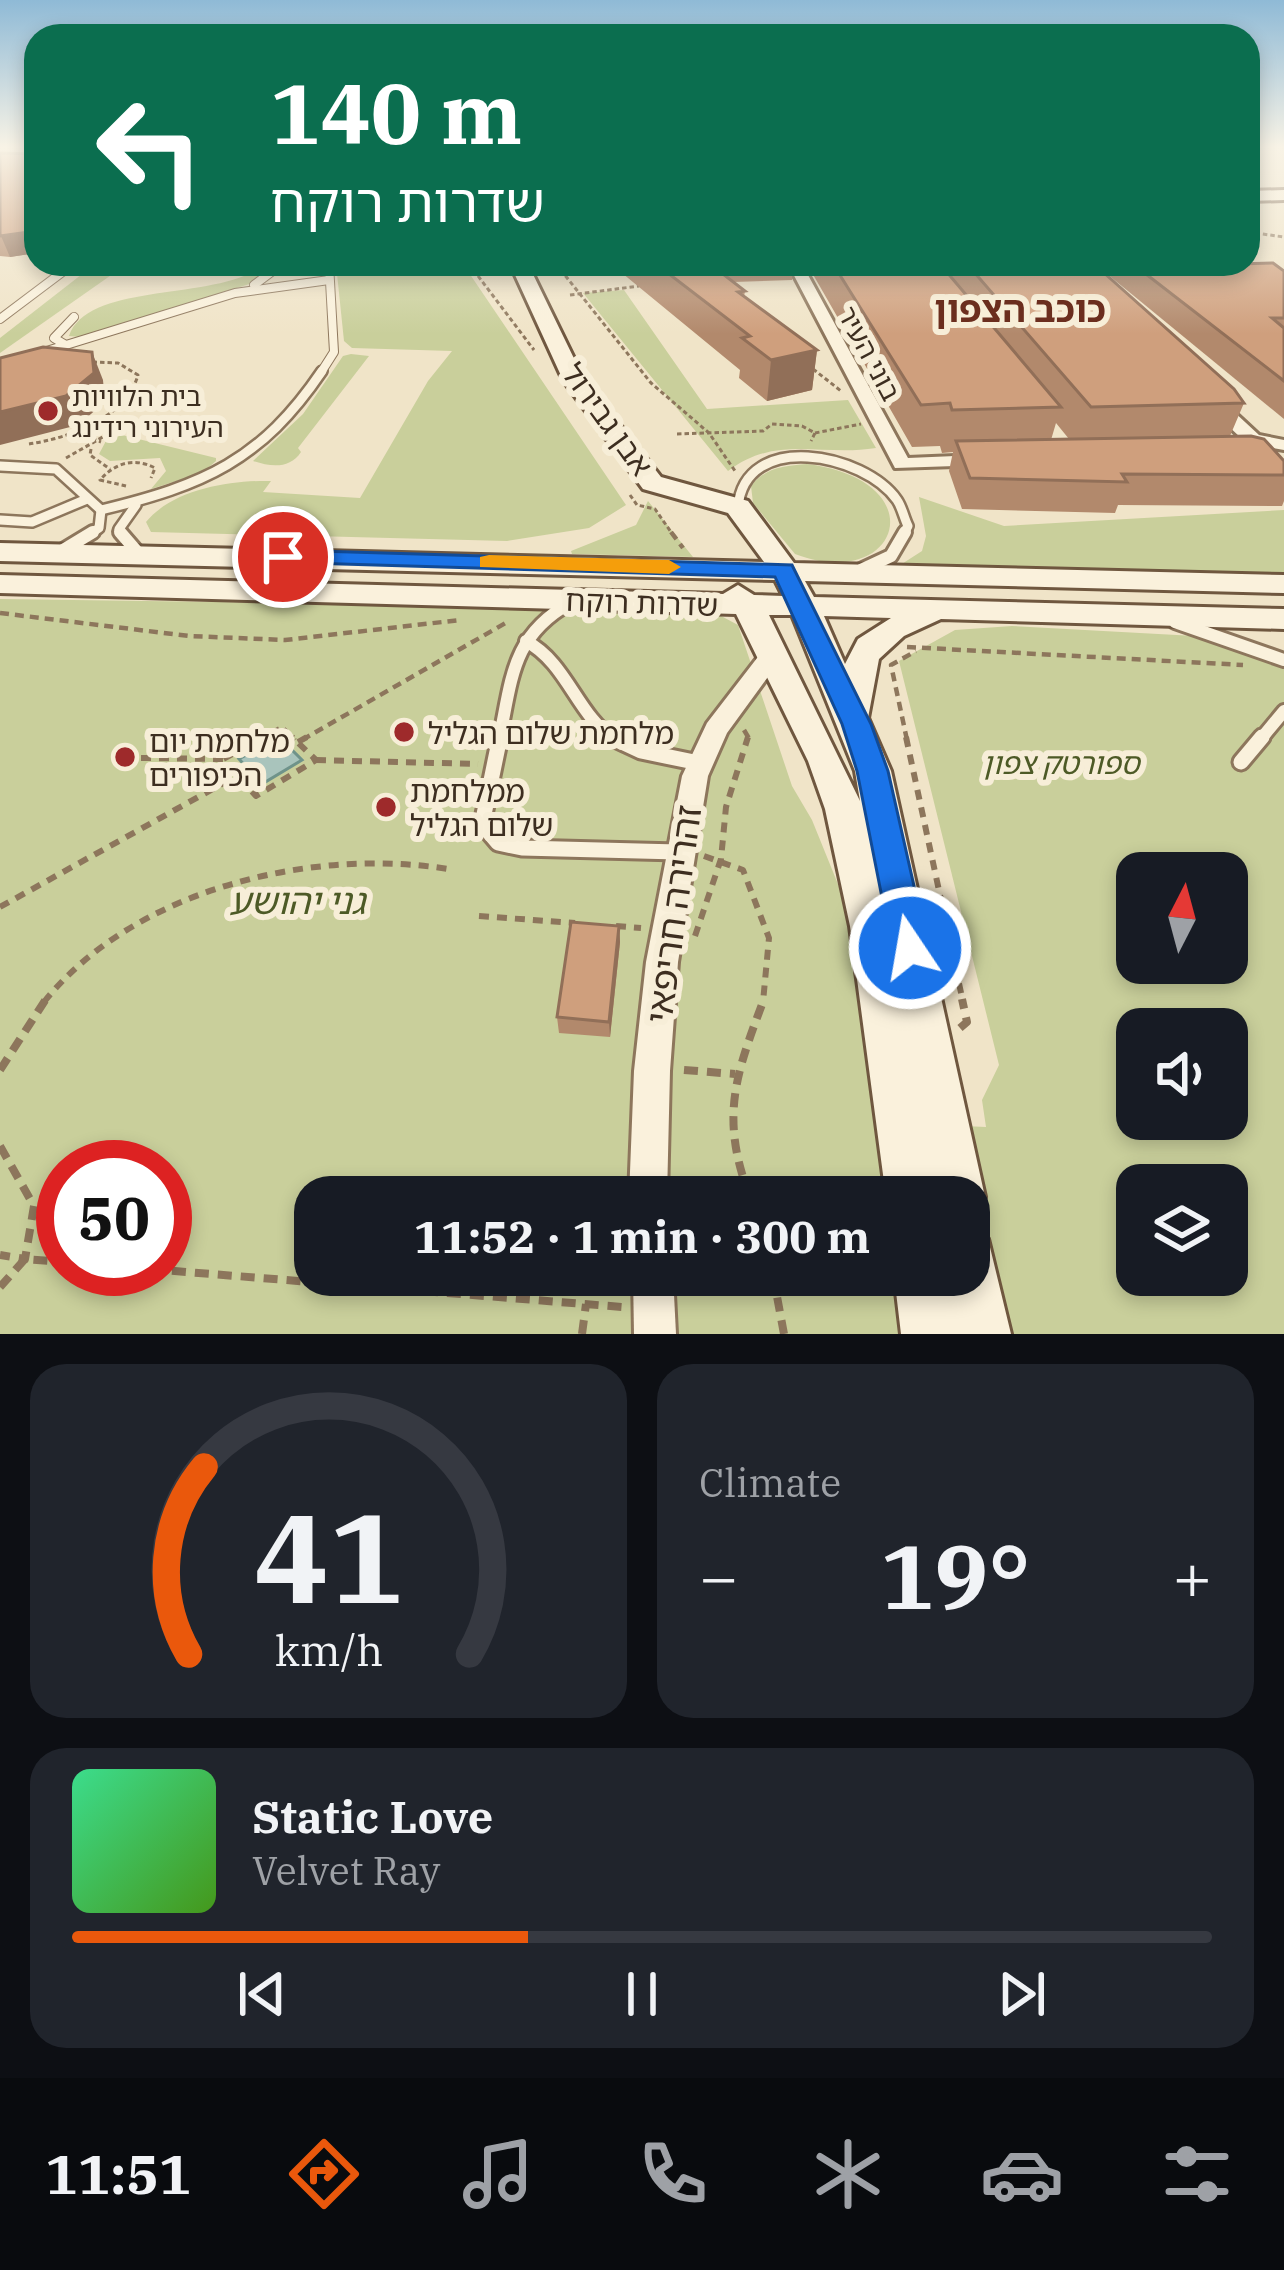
<!DOCTYPE html>
<meta charset="utf-8">
<style>
body{margin:0;font-family:"IBM Plex Serif","Noto Sans Hebrew",serif;background:#20242c;color:#f1f3f6;height:100vh;display:flex;flex-direction:column;font-size:45px;white-space:nowrap}
*{box-sizing:border-box;margin:0}
p{font-size:39px;color:#9ea1a6}
.icon{flex:none;width:66px;height:66px;fill:none;stroke:currentColor;stroke-width:2;stroke-linecap:round;stroke-linejoin:round}
.map{position:relative;height:1334px;overflow:hidden}
.drawer{display:flex;flex-direction:column;gap:30px;padding:30px;background:#0d0f14;flex:1}
.drawer>*{flex:none}
.hud{position:absolute;left:24px;top:24px;width:1236px;height:252px;border-radius:36px;box-shadow:0 6px 18px #0003;background:#0b6e4f;color:#fff;overflow:hidden}
.needle{width:78px;rotate:6deg}
.buttons{position:absolute;left:1116px;top:852px;display:grid;gap:24px}
.buttons a{display:grid;place-items:center;width:132px;height:132px;border-radius:24px;background:#171b24;box-shadow:0 6px 18px #0003;font-size:60px}
.speed{position:absolute;left:36px;top:1140px;display:flex;gap:24px;font-size:60px;font-weight:700;text-align:center}
.speed>*{display:grid;place-content:center;width:156px;height:156px;border-radius:50%;background:#171b24;box-shadow:0 6px 18px #0003;line-height:1}
.speed .limit{border:18px solid #d22;background:#fff;color:#111}
.pin{position:absolute;display:grid;place-items:center;width:102px;height:102px;color:#fff;margin:-51px;border:6px solid #fff;border-radius:50%;box-shadow:0 3px 12px #0007}
.me{position:absolute;width:132px;margin:-66px;rotate:348deg;stroke-linejoin:round;filter:drop-shadow(0 0 9px #0008)}
.turn{display:flex;align-items:center;gap:42px;height:252px;padding:0 48px;font-size:54px}
.turn .icon{width:156px;height:156px;stroke-width:2.5}
.turn b{display:block;font-size:84px;line-height:102px}
.big{font-size:90px;font-weight:700;line-height:1.1}
.drawer .card{flex:1;display:flex;flex-direction:column;justify-content:center;gap:18px;min-width:0;padding:0 42px;border-radius:36px;background:#20242c}
.drawer .dial{align-items:center;gap:0}
.dial svg{height:312px;overflow:visible;fill:none;stroke:#363941;stroke-width:7;stroke-linecap:round;text-anchor:middle}
.dial text{fill:#f1f3f6;stroke:none}
.song{display:flex;align-items:center;gap:36px}
.cover{width:144px;height:144px;border-radius:18px;background:linear-gradient(135deg,hsl(150 70% 55%),hsl(100 70% 35%))}
.played{height:12px;border-radius:6px;background:linear-gradient(90deg,#ea580c 40%,#363941 40%)}
.keys{display:flex;justify-content:space-around;direction:ltr}
.heat{display:flex;justify-content:space-between;align-items:center;font-size:66px;direction:ltr}
.drawer .tiles{flex:1;display:grid;gap:30px;grid-template-columns:1fr 1fr}
.card:last-child{grid-column:span 2}
.trip{position:absolute;left:294px;top:1176px;width:696px;height:120px;border-radius:36px;background:#171b24;box-shadow:0 6px 18px #0003;font-weight:700;line-height:120px;text-align:center}
.menu{display:flex;height:192px;justify-content:space-around;align-items:center;background:#090b0e;color:#9ea1a6}
.menu .icon{width:84px;height:84px}
.menu .on{color:#ea580c}
.menu b{font-size:54px;color:#f1f3f6}
.map>svg:first-child{display:block}
.green{fill:#c9cf9b;fill-rule:evenodd}
.water{fill:#a9c4bc;stroke:#6f938a;stroke-width:3}
.lines{fill:none;stroke-linecap:round;stroke-linejoin:round}
.service-far3-casing{stroke:#8d765c;stroke-width:10}
.service-far2-casing{stroke:#8d765c;stroke-width:14}
.service-far1-casing{stroke:#8d765c;stroke-width:18}
.service-casing{stroke:#8d765c;stroke-width:21}
.minor-casing{stroke:#8d765c;stroke-width:6}
.secondary-casing{stroke:#6f573f;stroke-width:6}
.path-far3{stroke:#8d765c;stroke-width:3;stroke-dasharray:4.5 3;stroke-linecap:butt}
.path-far2{stroke:#8d765c;stroke-width:4.5;stroke-dasharray:9 6;stroke-linecap:butt}
.path-far1{stroke:#8d765c;stroke-width:6;stroke-dasharray:10 8;stroke-linecap:butt}
.path{stroke:#8d765c;stroke-width:8;stroke-dasharray:14 9;stroke-linecap:butt}
.service-far3{stroke:#faf1dc;stroke-width:8}
.service-far2{stroke:#faf1dc;stroke-width:9}
.service-far1{stroke:#faf1dc;stroke-width:12}
.service{stroke:#faf1dc;stroke-width:15}
.minor{fill:#faf1dc;fill-rule:evenodd}
.secondary{fill:#faf1dc;fill-rule:evenodd}
.wall{fill:#b2896c;fill-rule:evenodd}
.shaded-wall{fill:#916f58}
.building{fill:#cf9f7d;stroke:#916f58;stroke-width:3}
.route{fill:#1a73e8;stroke:#114b97;stroke-width:3}
.slow{fill:#f59e0b}
.poi-dot{fill:#9e2a2b;stroke:#f7eed8;stroke-width:4.5}
.labels{text-anchor:middle;dominant-baseline:central;stroke-width:12;stroke-linejoin:round;paint-order:stroke}
.far-street-label{font-size:27px;fill:#3d2e20;stroke:#f7eed8}
.far-poi-label{font-size:27px;fill:#3d2e20;stroke:#f7eed8;text-anchor:start}
.street-label{font-size:30px;fill:#3d2e20;stroke:#f7eed8}
.poi-label{font-size:30px;fill:#3d2e20;stroke:#f7eed8;text-anchor:start}
.park-label{font-size:30px;font-style:italic;fill:#4d5a26;stroke:#f7eed8}
.far-district-label{font-size:36px;font-weight:bold;fill:#6b2e1e;stroke:#f7eed8}
.near-park-label{font-size:36px;font-style:italic;fill:#4d5a26;stroke:#f7eed8}
.near-street-label{font-size:36px;fill:#3d2e20;stroke:#f7eed8}
</style>
<div class="map">
<svg width="1284" height="1334" viewBox="0 0 1284 1334">
<rect width="100%" height="100%" fill="#f0e4c8"/>
<g class="green">
<path d="M95 264H127L0 353V338Z"/>
<path d="M266 264H276L256 282 80 337 69 336C89 280 217 303 266 264Z"/>
<path d="M336 264H463L626 505 589 528 507 541 151 532 146 522C173 489 231 480 271 481L263 492 360 498 428 381 452 351 352 348 344 341Z"/>
<path d="M624 290 707 409 848 400 876 448C821 457 777 434 728 471L583 293Z"/>
<path d="M351 354 369 356 298 448 301 452C290 469 271 467 253 461L303 414 343 356Z"/>
<path d="M122 435 216 458V461L202 473 151 489 166 471 160 458 110 461 99 454 106 441Z"/>
<path d="M807 464C938 481 899 594 795 554L753 503 751 486C766 467 784 466 807 464Z"/>
<path d="M919 497 1004 526 1284 510V578L894 569 922 551 926 536Z"/>
<path d="M648 501 693 557 572 554 571 551 636 525Z"/>
<path d="M0 599 708 609 738 625 792 786 812 820 844 899 874 1122 986 1127 982 1100 999 1065 899 661 955 630 1012 626 1195 636 1284 666V1334H0ZM1137 873H1227V963H1137ZM1137 1029H1227V1119H1137ZM63 1167H165V1269H63ZM1137 1185H1227V1275H1137ZM315 1197H969V1275H315Z"/>
</g>
<path class="water" d="M279 737 302 760 262 784 239 759Z"/>
<g class="lines">
<defs>
<g id="service-far3">
<path d="M254 285 282 264"/>
<path d="M0 319 73 264"/>
<path d="M64 344 54 338 74 317"/>
<path d="M40 353 235 293 329 280"/>
<path d="M320 374 334 352 329 264"/>
</g>
<g id="service-far2">
<path d="M0 466 56 469 101 510C204 485 261 461 322 371"/>
<path d="M738 507C745 430 864 453 897 500 902 507 904 518 908 526L903 535"/>
<path d="M0 520 32 522 87 499"/>
<path d="M88 535 99 528 101 510"/>
<path d="M121 535 119 529 136 505"/>
</g>
<g id="service-far1">
<path d="M120 532 139 554"/>
<path d="M60 552 93 532"/>
<path d="M861 570 891 556 905 532"/>
<path d="M1175 622 1284 660"/>
<path d="M526 641C568 664 576 714 615 740"/>
<path d="M499 740C512 680 511 636 570 603"/>
<path d="M1260 740 1284 711"/>
</g>
<g id="service">
<path d="M500 737 482 824 498 843 522 848 678 852"/>
<path d="M611 737 641 751 699 763"/>
<path d="M1241 762 1262 737"/>
</g>
<g id="minor">
<path d="M788 264H802L908 458 979 455 988 461 985 465 895 468Z"/>
<path d="M1206 397H1218L1259 435 1284 440V450L1255 445 1247 448 1253 456 1284 463V475L1241 464 1227 446 1241 438 1206 405Z"/>
<path d="M772 647 784 655 727 733 708 776 678 962 670 1071 667 1197H629L634 1071 646 962 682 776 707 723 764 649Z"/>
<path d="M633 1275H673L676 1334H634Z"/>
</g>
<g id="secondary">
<path d="M1284 190V200L1248 201V191Z"/>
<path d="M510 264H528L584 379 661 477 748 501 794 563 1284 575V593L805 581 814 597 1284 609V629L941 619 904 636 879 659 868 718 891 771 985 1197 978 1216 969 1219V1197H886L850 926 825 809 808 761 736 614 0 593V575L723 594 738 585 754 595 783 596 775 580 0 561V543L764 562 728 513 643 489 563 380ZM769 615H792L855 771 860 801ZM824 616 891 618 858 639 845 664Z"/>
<path d="M969 1230 988 1239 1011 1334H901L894 1275H969Z"/>
</g>
</defs>
<use href="#service-far3" class="service-far3-casing"/>
<use href="#service-far2" class="service-far2-casing"/>
<use href="#service-far1" class="service-far1-casing"/>
<use href="#service" class="service-casing"/>
<use href="#minor" class="minor-casing"/>
<use href="#secondary" class="secondary-casing"/>
<g class="path-far3">
<path d="M1248 232 1284 237"/>
<path d="M469 264 534 350"/>
<path d="M556 264 651 383 709 433 735 471"/>
<path d="M570 295 639 286"/>
<path d="M813 369 841 391"/>
<path d="M78 433 101 442"/>
<path d="M815 433 861 424"/>
<path d="M677 434 763 431 772 424 802 426 815 433 811 441"/>
<path d="M29 444C69 438 126 418 138 375L118 363 93 362"/>
<path d="M91 449 90 455 110 469"/>
<path d="M66 458 129 422"/>
<path d="M126 486 100 480C115 463 134 457 155 468L151 478"/>
<path d="M630 495 637 505 655 509 673 535"/>
</g>
<g class="path-far2">
<path d="M671 532 683 548"/>
<path d="M0 613 189 636 285 640 460 620"/>
<path d="M907 647 1243 665"/>
<path d="M744 730 750 740"/>
<path d="M258 740 282 727 295 740"/>
<path d="M302 740 509 621"/>
<path d="M907 740 891 665 916 651"/>
</g>
<g class="path-far1">
<path d="M264 737 223 759 256 796 316 760 292 737"/>
<path d="M906 737 963 1002"/>
<path d="M298 742 307 737"/>
<path d="M141 758 223 759"/>
<path d="M316 760 478 764"/>
<path d="M704 856 743 870 769 938 763 1002"/>
<path d="M0 907 238 775"/>
<path d="M479 916 575 923"/>
<path d="M616 926 641 928"/>
<path d="M695 936 721 859 726 807 748 737"/>
<path d="M44 1002C133 890 310 847 448 869"/>
</g>
<g class="path">
<path d="M960 1028 967 1022 962 999"/>
<path d="M0 1070 46 999"/>
<path d="M684 1070 735 1074"/>
<path d="M0 1146 34 1206 25 1259 0 1255"/>
<path d="M750 1197C719 1117 736 1074 764 999"/>
<path d="M149 1269 622 1307"/>
<path d="M773 1275 784 1334"/>
<path d="M0 1287 25 1259 63 1262"/>
<path d="M582 1334 586 1304"/>
</g>
<use href="#service-far3" class="service-far3"/>
<use href="#service-far2" class="service-far2"/>
<use href="#service-far1" class="service-far1"/>
<use href="#service" class="service"/>
<use href="#minor" class="minor"/>
<use href="#secondary" class="secondary"/>
</g>
<g class="wall">
<path d="M0 153 36 154V253L10 257 0 256Z"/>
<path d="M611 264H710L727 277 722 264H793L792 280 733 282 745 291 744 297 817 350 812 390 767 401 739 378 740 370Z"/>
<path d="M807 264H1094L1244 403 1230 436 1284 461V501L1282 506 1118 505 1115 513 962 509 949 471 953 452 942 453 940 446 912 447ZM1056 423 1069 439 1051 440Z"/>
<path d="M1095 264H1200L1284 271V419Z"/>
<path d="M619 926 620 942 610 1037 559 1033 557 1017Z"/>
</g>
<g class="shaded-wall">
<path d="M36 157V184L29 165Z"/>
<path d="M36 231V253L10 257 1 236Z"/>
<path d="M817 350 812 390 767 401 771 360Z"/>
<path d="M92 352 103 380 105 402 78 425 0 445V412Z"/>
<path d="M619 926 620 942 610 1037 609 1022Z"/>
</g>
<g class="building">
<path d="M0 153 36 154V157L29 165 36 175V231L0 236Z"/>
<path d="M1273 263 1284 271V318H1272L1284 328V381L1133 264 1201 265Z"/>
<path d="M656 264H710L745 291 738 292 817 350 771 360 742 338 750 336Z"/>
<path d="M833 264H940L1061 407 952 410 950 403 921 405Z"/>
<path d="M967 264H1094L1234 389 1244 403 1091 407Z"/>
<path d="M43 347 92 352 94 373 66 396 0 412V358Z"/>
<path d="M1251 436 1264 439 1284 461V475L1122 474 1127 482 970 478 956 441Z"/>
<path d="M571 922 619 926 609 1022 557 1017Z"/>
<path d="M534 1184 604 1191 603 1197H532Z"/>
</g>
<linearGradient id="sky" x2="0" y2="1"><stop stop-color="#8fbad6"/><stop offset="0.44" stop-color="#f8f3e6"/><stop offset="1" stop-color="#f8f3e6" stop-opacity="0"/></linearGradient>
<rect width="1284" height="334" fill="url(#sky)"/>
<path class="route" d="M283 550 792 565 871 724 888 771 928 948 922 959 910 964 897 959 892 948 857 771 842 724 775 577 275 562V552Z"/>
<path class="slow" d="M489 555 669 560 681 567 669 574 480 567V557Z"/>
<g class="poi-dot">
<circle cx="48" cy="411" r="12"/>
<circle cx="404" cy="732" r="12"/>
<circle cx="125" cy="757" r="12"/>
<circle cx="386" cy="807" r="12"/>
</g>
<g class="labels">
<g class="far-street-label">
<text transform="translate(870 353) rotate(62)">בוני העיר</text>
</g>
<g class="far-poi-label">
<text x="72" y="395">בית הלוויות<tspan x="72" dy="31">העירוני רידינג</tspan></text>
</g>
<g class="street-label">
<text transform="translate(608 419) rotate(54)">אבן גבירול</text>
<text transform="translate(642 602) rotate(2)">שדרות רוקח</text>
</g>
<g class="poi-label">
<text x="428" y="732">מלחמת שלום הגליל</text>
<text x="149" y="740">מלחמת יום<tspan x="149" dy="34">הכיפורים</tspan></text>
<text x="410" y="790">ממלחמת<tspan x="410" dy="34">שלום הגליל</tspan></text>
</g>
<g class="park-label">
<text x="1061" y="762">ספורטק צפון</text>
</g>
<g class="far-district-label">
<text x="1020" y="308">כוכב הצפון</text>
</g>
<g class="near-park-label">
<text x="297" y="900">גני יהושע</text>
</g>
<g class="near-street-label">
<text transform="translate(673 914) rotate(-82)">זהרירה חריפאי</text>
</g>
</g>
</svg>
<div class="buttons">
<a><svg class="needle" viewBox="-14 -14 28 28"><path d="M0-13l5 13h-10z" fill="#e53935"/><path d="M0 13l5-13h-10z" fill="#9ea1a6"/></svg></a>
<a><svg class="icon" aria-label="sound" viewBox="0 0 24 24"><path d="M4 9h4l5-4v14l-5-4H4zM17 9q2 3 0 6"/></svg></a>
<a><svg class="icon" aria-label="layers" viewBox="0 0 24 24"><path d="M12 4l9 5-9 5-9-5zM3 14l9 5 9-5"/></svg></a>
</div>
<div class="speed"><div class="limit">50</div></div>
<div class="pin" style="left:283px;top:557px;background:#d93025"><svg class="icon" aria-label="arrive" viewBox="0 0 24 24"><path d="M6 21V4h12l-3 4 3 4H6"/></svg></div>
<svg class="me" style="left:910px;top:948px" viewBox="-20 -20 40 40"><circle r="17" fill="#1a73e8" stroke="#fff" stroke-width="3"/><path d="M0-11L8 9 0 5-8 9z" fill="#fff"/></svg>
<div class="trip">11:52 · 1 min · 300 m</div>
<div class="hud">
<div class="turn"><svg class="icon" aria-label="left" viewBox="0 0 24 24"><path d="M17 20v-9H6M10 6l-5 5 5 5"/></svg><div><b>140 m</b>שדרות רוקח</div></div>
</div>
</div>
<section class="drawer">
<div class="tiles">
<div class="card dial"><svg viewBox="0 0 100 80">
<path d="M14 69A42 42 0 1 1 86 69"/>
<path d="M14 69A42 42 0 0 1 18 21" stroke="#ea580c"/>
<text x="50" y="56" font-size="32" font-weight="700">41</text>
<text x="50" y="72" font-size="11">km/h</text>
</svg></div>
<div class="card"><p>Climate</p>
<div class="heat"><a>−</a><b class="big">19°</b><a>+</a></div>
</div>
<div class="card">
<div class="song"><i class="cover"></i><div><b>Static Love</b><p>Velvet Ray</p></div></div>
<div class="played"></div>
<div class="keys"><svg class="icon" aria-label="previous" viewBox="0 0 24 24"><path d="M18 5L8 12l10 7zM5 5v14"/></svg><svg class="icon" aria-label="pause" viewBox="0 0 24 24"><path d="M8 5v14M16 5v14"/></svg><svg class="icon" aria-label="next" viewBox="0 0 24 24"><path d="M6 5l10 7-10 7zM19 5v14"/></svg></div>
</div>
</div>
</section>
<nav class="menu">
<b>11:51</b>
<svg class="icon on" aria-label="directions" viewBox="0 0 24 24"><path d="M12 3l9 9-9 9-9-9zM9 14v-3h6M13 9l2 2-2 2"/></svg>
<svg class="icon" aria-label="music" viewBox="0 0 24 24"><path d="M9 18V5l10-2v13"/><circle cx="6" cy="18" r="3"/><circle cx="16" cy="16" r="3"/></svg>
<svg class="icon" aria-label="phone" viewBox="0 0 24 24"><path d="M5 4h4l2 5-3 2q2 4 5 5l2-3 5 2v4C11 20 4 13 5 4z"/></svg>
<svg class="icon" aria-label="climate" viewBox="0 0 24 24"><path d="M12 3v18M4 7l16 10M4 17L20 7"/></svg>
<svg class="icon" aria-label="car" viewBox="0 0 24 24"><path d="M5 17H2v-5l4-1 3-4h7l3 4 3 1v5h-3M9 17h6M6 11h13"/><circle cx="7" cy="17" r="2"/><circle cx="17" cy="17" r="2"/></svg>
<svg class="icon" aria-label="filters" viewBox="0 0 24 24"><path d="M4 7h16M4 17h16"/><circle cx="9" cy="7" r="2"/><circle cx="15" cy="17" r="2"/></svg>
</nav>
